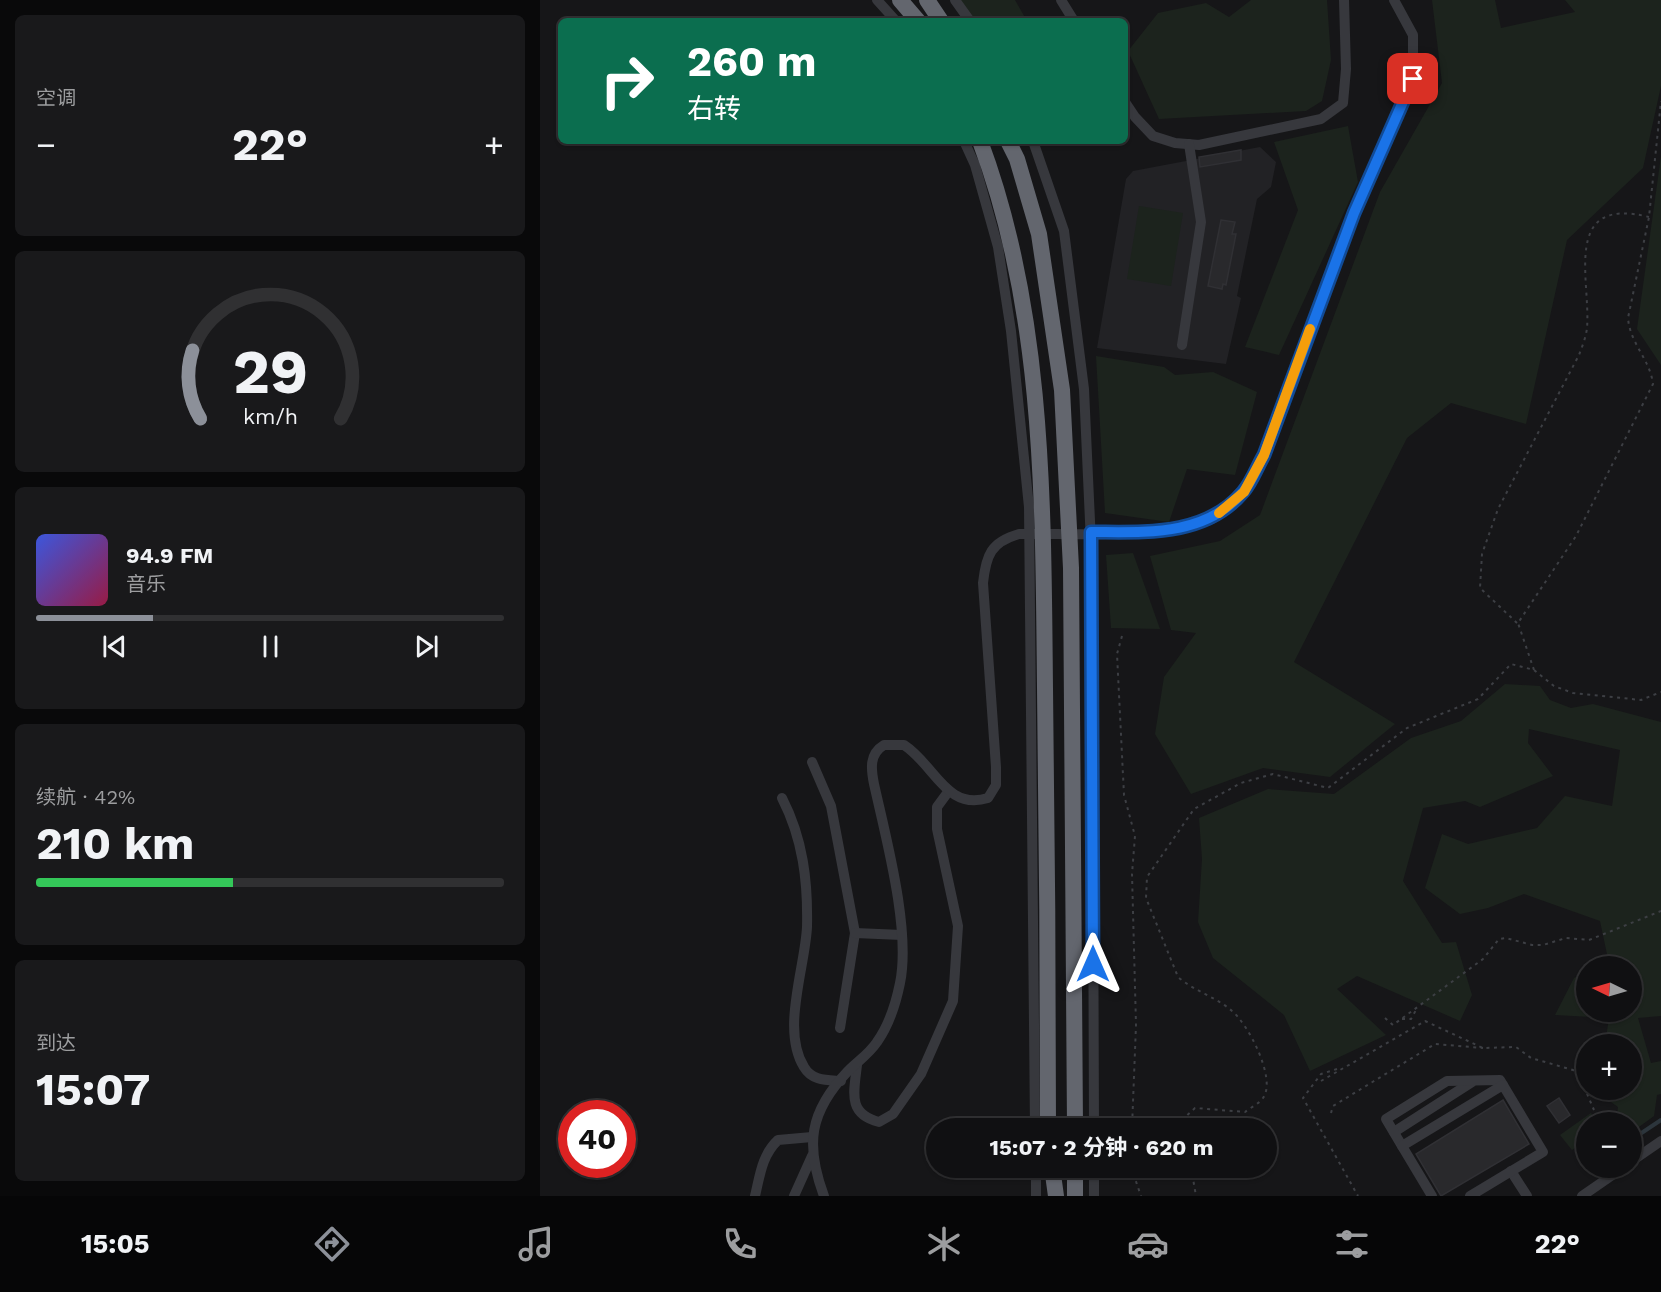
<!DOCTYPE html>
<html lang="zh">
<meta charset="utf-8">
<style>
body{margin:0;font-family:"Work Sans","Noto Sans SC",sans-serif;background:#19191b;color:#f1f3f6;height:100vh;display:flex;flex-direction:column;font-size:22px;white-space:nowrap}
*{box-sizing:border-box;margin:0}
p{font-size:20px;color:#9c9d9f}
.icon{flex:none;width:33px;height:33px;fill:none;stroke:currentColor;stroke-width:2;stroke-linecap:round;stroke-linejoin:round}
.map{position:relative;flex:1;overflow:hidden}
.panel{display:flex;flex-direction:column;gap:15px;padding:15px;background:#09090a;width:540px}
.panel>*{flex:none}
.banner{position:absolute;left:18px;top:18px;width:570px;height:126px;border-radius:9px;box-shadow:0 2px 4px #0004,0 0 0 2px #303032;background:#0b6e4f;color:#fff;overflow:hidden}
.needle{width:39px;rotate:275deg}
.controls{position:absolute;left:1036px;top:956px;display:grid;gap:12px}
.controls a{display:grid;place-items:center;width:66px;height:66px;border-radius:50%;background:#101012;box-shadow:0 2px 4px #0004,0 0 0 2px #303032;font-size:30px}
.speed{position:absolute;left:18px;top:1100px;display:flex;gap:12px;font-size:30px;font-weight:700;text-align:center}
.speed>*{display:grid;place-content:center;width:78px;height:78px;border-radius:50%;background:#101012;box-shadow:0 2px 4px #0004,0 0 0 2px #303032;line-height:1}
.speed .limit{border:9px solid #d22;background:#fff;color:#111}
.pin{position:absolute;display:grid;place-items:center;width:51px;height:51px;color:#fff;margin:-26px;border-radius:12px;box-shadow:0 3px 9px #0006}
.me{position:absolute;width:66px;margin:-33px;rotate:0deg;stroke-linejoin:round;filter:drop-shadow(0 0 4px #0008)}
.turn{display:flex;align-items:center;gap:21px;height:126px;padding:0 30px;font-size:27px}
.turn .icon{width:78px;height:78px;stroke-width:2.5}
.turn b{display:block;font-size:42px;line-height:51px}
.big{font-size:45px;font-weight:700;line-height:1.1}
.panel .card{flex:1;display:flex;flex-direction:column;justify-content:center;gap:9px;min-width:0;padding:0 21px;border-radius:9px;background:#19191b}
.panel .dial{align-items:center;gap:0}
.dial svg{height:156px;overflow:visible;fill:none;stroke:#303032;stroke-width:7;stroke-linecap:round;text-anchor:middle}
.dial text{fill:#f1f3f6;stroke:none}
.song{display:flex;align-items:center;gap:18px}
.cover{width:72px;height:72px;border-radius:9px;background:linear-gradient(135deg,hsl(230 70% 55%),hsl(340 70% 35%))}
.played{height:6px;border-radius:3px;background:linear-gradient(90deg,#8c9099 25%,#303032 25%)}
.keys{display:flex;justify-content:space-around;direction:ltr}
.heat{display:flex;justify-content:space-between;align-items:center;font-size:33px;direction:ltr}
.charge{height:9px;border-radius:4px;background:linear-gradient(90deg,#34c759 42%,#303032 0)}
.trip{position:absolute;left:386px;top:1118px;width:351px;height:60px;border-radius:30px;background:#101012;box-shadow:0 2px 4px #0004,0 0 0 2px #303032;font-weight:700;line-height:60px;text-align:center}
.dock{display:flex;height:96px;justify-content:space-around;align-items:center;background:#060607;color:#9c9d9f}
.dock .icon{width:42px;height:42px}
.dock .current{color:#8c9099}
.dock b{font-size:27px;color:#f1f3f6}
main{display:flex;flex:1;min-height:0}
.map>svg:first-child{display:block}
.built{fill:#222225}
.green{fill:#1c231d}
.lines{fill:none;stroke-linecap:round;stroke-linejoin:round}
.stream{stroke:#2c353c;stroke-width:4}
.building{fill:#29292c;stroke:#303034;stroke-width:1.5}
.path{stroke:#3d3f44;stroke-width:2;stroke-dasharray:3 4.5;stroke-linecap:butt}
.minor{stroke:#37383d;stroke-width:10}
.highway{stroke:#63666e;stroke-width:16}
.route-casing{stroke:#114b97;stroke-width:15}
.route{stroke:#1a73e8;stroke-width:10}
.slow{stroke:#f59e0b;stroke-width:10}
</style>
<main>
<section class="panel">
<div class="card"><p>空调</p>
<div class="heat"><a>−</a><b class="big">22°</b><a>+</a></div>
</div>
<div class="card dial"><svg viewBox="0 0 100 80">
<path d="M14 69A42 42 0 1 1 86 69"/>
<path d="M14 69A42 42 0 0 1 10 34" stroke="#8c9099"/>
<text x="50" y="56" font-size="32" font-weight="700">29</text>
<text x="50" y="72" font-size="11">km/h</text>
</svg></div>
<div class="card">
<div class="song"><i class="cover"></i><div><b>94.9 FM</b><p>音乐</p></div></div>
<div class="played"></div>
<div class="keys"><svg class="icon" aria-label="previous" viewBox="0 0 24 24"><path d="M18 5L8 12l10 7zM5 5v14"/></svg><svg class="icon" aria-label="pause" viewBox="0 0 24 24"><path d="M8 5v14M16 5v14"/></svg><svg class="icon" aria-label="next" viewBox="0 0 24 24"><path d="M6 5l10 7-10 7zM19 5v14"/></svg></div>
</div>
<div class="card"><p>续航 · 42%</p><b class="big">210 km</b><div class="charge"></div></div>
<div class="card"><p>到达</p><b class="big">15:07</b></div>
</section>
<div class="map">
<svg width="1121" height="1196" viewBox="0 0 1121 1196">
<rect width="100%" height="100%" fill="#161618"/>
<path class="built" d="M720 147 736 162 731 187 717 199 697 296 701 298 686 364 557 348 586 179 593 171Z"/>
<g class="green">
<path d="M419 0H475L487 21H434Z"/>
<path d="M711 0H787L791 60 782 101 766 111 619 119 588 51 618 13 666 3 689 17Z"/>
<path d="M892 0H955L961 28 1035 12 1025 0H1121V86L1103 168 1027 240 986 424 911 403 867 438 754 662 855 724 790 777 723 768 651 794 615 734 624 677 656 633 631 630 610 556 680 541 720 515 840 192 902 83Z"/>
<path d="M808 126 818 182 739 355 705 347 758 210 734 142Z"/>
<path d="M1121 156V365L1097 329Z"/>
<path d="M599 206 643 213 631 286 587 279Z"/>
<path d="M556 356 624 367 635 375 673 372 717 392 695 475 647 469 629 522 565 513Z"/>
<path d="M593 553 620 629 571 628 566 555Z"/>
<path d="M965 684 1000 686 1010 700 1031 708 1053 704 1121 722V1016L1098 1018 1111 1063 1121 1061V1094L1117 1095 1114 1116 1092 1132V1122H1076L1078 1107 1057 1092 1058 1089H1092V1044H1065L1069 1018 1015 1015 1034 978 1047 971V1011H1092V966H1056L1068 959 1060 921 984 894 948 908 920 914 885 888 902 834 928 844 997 828 1025 796 1072 806 1080 750 989 729 988 743 1013 776 940 807 925 801 883 808 863 881 902 943 916 942 932 995 920 1021 817 976 797 989 846 1035 770 1071 744 1015 673 958 658 922 662 859 659 818 728 789 794 794 871 738 921 721Z"/>
<path d="M1051 1113 1057 1122H1047V1139L1032 1150 1020 1135Z"/>
</g>
<g class="lines">
<path class="stream" d="M1095 1141 1097 1136 1121 1120"/>
</g>
<g class="building">
<path d="M701 150V160L660 167 659 157Z"/>
<path d="M681 220 695 222 692 234H696L686 285 683 284 682 289 668 286Z"/>
<path d="M1019 1098 1030 1115 1019 1123 1007 1106Z"/>
<path d="M963 1100 989 1144 901 1196 876 1154Z"/>
</g>
<g class="lines">
<g class="path">
<path d="M977 623 940 588 942 554 958 509 1039 355C1042 347 1046 337 1047 328 1051 280 1021 195 1109 217"/>
<path d="M582 636 577 654 584 795 595 836 592 874 596 1025 592 1128"/>
<path d="M994 670 978 623 1036 536 1113 384C1110 359 1090 344 1088 318L1109 217 1121 101"/>
<path d="M845 1018 853 1025 943 959 959 939 966 938 992 945H1003L1026 938 1049 940 1121 911"/>
<path d="M862 1019H871L876 1010"/>
<path d="M797 1069 781 1074 763 1098 818 1196"/>
<path d="M781 1081 885 1021 943 1048 976 1047 991 1058 1033 1070 1039 1075 1054 1110"/>
<path d="M791 1113 793 1106 895 1044 943 1048"/>
<path d="M644 1128 643 1119 655 1108 705 1112C710 1108 720 1103 723 1098 737 1079 708 1024 692 1011 676 997 654 991 638 977L606 898 607 877 654 809 701 783 733 774 788 788 867 728 938 699 971 664 994 670 1014 686 1033 693 1101 700 1121 692"/>
<path d="M591 1167 601 1196"/>
<path d="M651 1167 656 1196"/>
</g>
<g class="minor">
<path d="M337 0 356 21"/>
<path d="M415 0 430 21"/>
<path d="M521 0 534 21"/>
<path d="M585 102 595 117 613 136 635 143 659 145 781 119 803 103 806 69 804 0"/>
<path d="M424 141 435 165 458 247 471 331 489 507 495 1128"/>
<path d="M493 141 524 231 544 389 552 565 554 1128"/>
<path d="M642 345 661 222 649 144"/>
<path d="M272 762 291 806 315 933 300 1028"/>
<path d="M242 798C263 839 268 881 267 927 265 968 241 1030 264 1067 272 1081 287 1080 301 1081"/>
<path d="M315 933 362 935"/>
<path d="M317 1065C314 1092 307 1114 339 1122L353 1114 381 1074 413 1001 418 926 397 829V807L408 792"/>
<path d="M854 1132 932 1082"/>
<path d="M862 1146 846 1119 907 1081 960 1080 963 1085"/>
<path d="M1092 1161 1121 1141"/>
<path d="M496 1167V1196"/>
<path d="M554 1167V1196"/>
<path d="M971 1171 987 1196"/>
<path d="M215 1196C220 1175 222 1155 238 1140L272 1137"/>
<path d="M254 1196 272 1156"/>
<path d="M284 1196C265 1145 269 1112 308 1071 318 1061 329 1054 337 1042 349 1025 356 1003 360 983 371 930 346 838 334 784 331 769 329 754 344 745H364C395 765 406 811 448 798L456 785V767L443 583C446 555 451 542 479 534 530 533 627 540 672 519 697 506 711 479 724 455L814 213 873 79V35L854 0"/>
<path d="M892 1196 862 1146 963 1085 1003 1152 930 1196"/>
<path d="M1042 1196 1084 1167"/>
</g>
<g class="highway">
<path d="M360 0 378 21"/>
<path d="M387 0 401 21"/>
<path d="M440 141C505 314 503 505 505 688 507 835 508 981 508 1128"/>
<path d="M468 141 477 159 499 234 522 390 531 568 535 1128"/>
<path d="M512 1167 516 1196"/>
<path d="M535 1167V1196"/>
</g>
</g>
<g class="lines">
<defs>
<path id="route" d="M553 964 551 532C604 532 665 537 703 492 712 482 717 467 724 455L814 213 873 79"/>
</defs>
<use href="#route" class="route-casing"/>
<use href="#route" class="route"/>
<path class="slow" d="M679 513 704 492 724 455 770 329"/>
</g>
</svg>
<div class="controls">
<a><svg class="needle" viewBox="-14 -14 28 28"><path d="M0-13l5 13h-10z" fill="#e53935"/><path d="M0 13l5-13h-10z" fill="#9c9d9f"/></svg></a>
<a>+</a>
<a>−</a>
</div>
<div class="speed"><div class="limit">40</div></div>
<div class="pin" style="left:873px;top:79px;background:#d93025"><svg class="icon" aria-label="arrive" viewBox="0 0 24 24"><path d="M6 21V4h12l-3 4 3 4H6"/></svg></div>
<svg class="me" style="left:553px;top:964px" viewBox="-20 -20 40 40"><path d="M0-17L14 15 0 8-14 15z" fill="#1a73e8" stroke="#fff" stroke-width="4"/></svg>
<div class="trip">15:07 · 2 分钟 · 620 m</div>
<div class="banner">
<div class="turn"><svg class="icon" aria-label="right" viewBox="0 0 24 24"><path d="M7 20v-9h11M14 6l5 5-5 5"/></svg><div><b>260 m</b>右转</div></div>
</div>
</div>
</main>
<nav class="dock">
<b>15:05</b>
<svg class="icon current" aria-label="directions" viewBox="0 0 24 24"><path d="M12 3l9 9-9 9-9-9zM9 14v-3h6M13 9l2 2-2 2"/></svg>
<svg class="icon" aria-label="music" viewBox="0 0 24 24"><path d="M9 18V5l10-2v13"/><circle cx="6" cy="18" r="3"/><circle cx="16" cy="16" r="3"/></svg>
<svg class="icon" aria-label="phone" viewBox="0 0 24 24"><path d="M5 4h4l2 5-3 2q2 4 5 5l2-3 5 2v4C11 20 4 13 5 4z"/></svg>
<svg class="icon" aria-label="climate" viewBox="0 0 24 24"><path d="M12 3v18M4 7l16 10M4 17L20 7"/></svg>
<svg class="icon" aria-label="car" viewBox="0 0 24 24"><path d="M5 17H2v-5l4-1 3-4h7l3 4 3 1v5h-3M9 17h6M6 11h13"/><circle cx="7" cy="17" r="2"/><circle cx="17" cy="17" r="2"/></svg>
<svg class="icon" aria-label="filters" viewBox="0 0 24 24"><path d="M4 7h16M4 17h16"/><circle cx="9" cy="7" r="2"/><circle cx="15" cy="17" r="2"/></svg>
<b>22°</b>
</nav>
